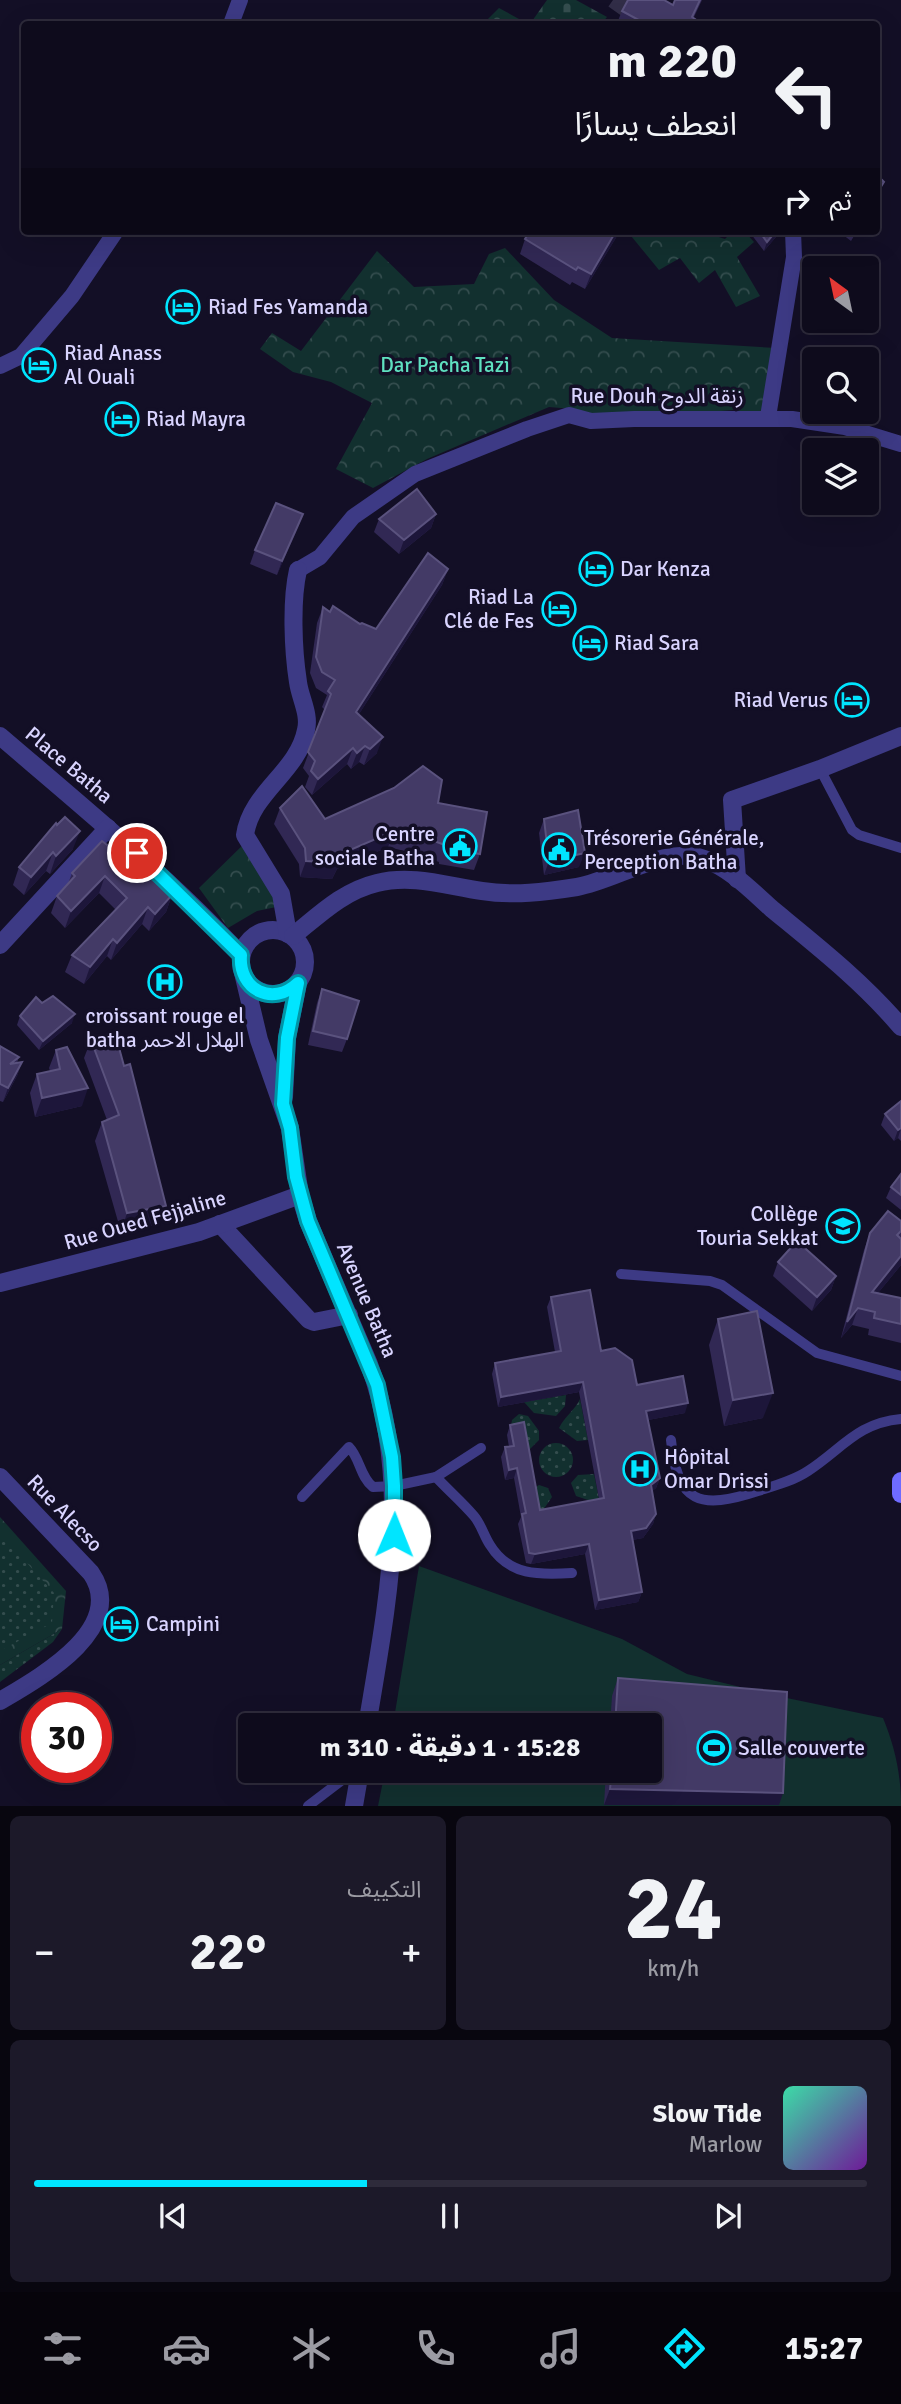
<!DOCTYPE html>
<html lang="ar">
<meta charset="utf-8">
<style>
body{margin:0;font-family:Signika,"Noto Sans Arabic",sans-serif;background:#1c1929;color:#f1f3f6;direction:rtl;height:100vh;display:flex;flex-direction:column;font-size:26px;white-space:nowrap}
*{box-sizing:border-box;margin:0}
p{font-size:23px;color:#9b9ba3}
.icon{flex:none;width:38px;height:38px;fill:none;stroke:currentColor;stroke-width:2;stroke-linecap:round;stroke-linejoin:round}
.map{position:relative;height:1806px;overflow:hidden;direction:ltr}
.drawer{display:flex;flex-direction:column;gap:10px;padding:10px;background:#08060f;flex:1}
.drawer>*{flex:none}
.banner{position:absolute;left:21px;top:21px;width:859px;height:214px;border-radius:7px;box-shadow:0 7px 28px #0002,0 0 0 2px #2e2b3b;direction:rtl;background:#0e0b1c;color:#f1f3f6;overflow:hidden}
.needle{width:46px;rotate:327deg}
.controls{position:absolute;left:802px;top:256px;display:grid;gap:14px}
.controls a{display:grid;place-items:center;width:77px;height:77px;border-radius:7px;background:#0e0b1c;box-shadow:0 7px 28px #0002,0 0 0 2px #2e2b3b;font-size:35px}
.speed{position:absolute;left:21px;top:1692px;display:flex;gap:14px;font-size:35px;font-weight:700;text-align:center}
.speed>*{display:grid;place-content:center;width:91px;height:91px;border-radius:50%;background:#0e0b1c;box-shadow:0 7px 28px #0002,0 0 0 2px #2e2b3b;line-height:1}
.speed .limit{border:10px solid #d22;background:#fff;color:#111}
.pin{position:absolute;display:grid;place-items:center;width:60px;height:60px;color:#fff;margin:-30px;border:4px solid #fff;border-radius:50%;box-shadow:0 2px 7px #0007}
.me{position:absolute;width:77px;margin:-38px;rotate:1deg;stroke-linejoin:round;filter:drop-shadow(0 0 5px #0008)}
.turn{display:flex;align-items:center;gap:24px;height:147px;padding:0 28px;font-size:32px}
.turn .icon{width:91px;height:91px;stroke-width:2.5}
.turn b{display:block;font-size:49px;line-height:60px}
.then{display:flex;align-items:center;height:66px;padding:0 28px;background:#0003;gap:14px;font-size:26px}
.big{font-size:52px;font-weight:800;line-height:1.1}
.drawer .tile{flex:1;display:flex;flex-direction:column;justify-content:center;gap:10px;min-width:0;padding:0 24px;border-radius:10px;background:#1c1929}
.drawer .dial{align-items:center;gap:0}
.dial b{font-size:91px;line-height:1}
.song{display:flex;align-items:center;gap:21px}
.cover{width:84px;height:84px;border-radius:10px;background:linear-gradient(135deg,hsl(160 70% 55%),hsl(280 70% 35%))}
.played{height:7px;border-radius:4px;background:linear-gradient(90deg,#00e5ff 40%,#2e2b3b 40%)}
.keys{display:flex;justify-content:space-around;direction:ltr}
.heat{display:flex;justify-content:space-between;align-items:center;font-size:38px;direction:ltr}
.drawer .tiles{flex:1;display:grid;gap:10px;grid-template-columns:1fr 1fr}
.tile:last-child{grid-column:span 2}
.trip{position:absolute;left:238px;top:1713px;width:424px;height:70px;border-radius:7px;background:#0e0b1c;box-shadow:0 7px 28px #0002,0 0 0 2px #2e2b3b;font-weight:800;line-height:70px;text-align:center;direction:rtl}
.tabs{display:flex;height:112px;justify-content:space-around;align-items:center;background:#06040b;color:#9b9ba3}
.tabs .icon{width:49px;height:49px}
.tabs .active{color:#00e5ff}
.tabs b{font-size:32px;color:#f1f3f6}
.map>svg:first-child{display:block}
.forest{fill:url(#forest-crowns)}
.cemetery{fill:url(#cemetery-stones)}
.garden{fill:url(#garden-dots)}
.pitch{fill:#12302f}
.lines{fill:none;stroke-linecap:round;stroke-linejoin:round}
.pedestrian-tunnel{stroke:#312d47;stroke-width:16;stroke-dasharray:16 8;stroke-linecap:butt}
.service{stroke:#3d3a85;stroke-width:10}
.pedestrian{stroke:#3d3a85;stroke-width:16}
.minor{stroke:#3d3a85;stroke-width:18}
.secondary{stroke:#6f6bff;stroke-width:18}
.wall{fill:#312854}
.shaded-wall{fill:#1d163a}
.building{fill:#433a66;stroke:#5a527e;stroke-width:2}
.route-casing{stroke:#0095a6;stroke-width:18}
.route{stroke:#00e5ff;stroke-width:12}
.labels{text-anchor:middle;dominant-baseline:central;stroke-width:7;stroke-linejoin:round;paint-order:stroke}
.poi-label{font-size:21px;fill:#d9d4ff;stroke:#130f26;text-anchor:start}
.park-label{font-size:21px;fill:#5fe0c0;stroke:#130f26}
.street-label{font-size:21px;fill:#d9d4ff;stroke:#130f26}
</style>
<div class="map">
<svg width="901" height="1806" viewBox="0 0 901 1806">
<defs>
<pattern id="forest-crowns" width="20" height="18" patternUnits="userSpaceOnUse" patternTransform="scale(1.75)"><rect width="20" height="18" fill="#12302f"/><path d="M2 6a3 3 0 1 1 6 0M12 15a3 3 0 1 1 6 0" fill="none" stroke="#344d4e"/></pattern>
<pattern id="cemetery-stones" width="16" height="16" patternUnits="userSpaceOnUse" patternTransform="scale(1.75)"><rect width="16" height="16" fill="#12302f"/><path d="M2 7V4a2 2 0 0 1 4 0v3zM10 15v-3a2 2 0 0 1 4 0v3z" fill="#344d4e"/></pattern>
<pattern id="garden-dots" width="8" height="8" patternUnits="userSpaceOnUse" patternTransform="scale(1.75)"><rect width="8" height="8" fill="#12302f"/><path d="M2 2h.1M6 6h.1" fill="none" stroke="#344d4e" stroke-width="1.8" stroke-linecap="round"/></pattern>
</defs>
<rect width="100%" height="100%" fill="#130f26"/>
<g class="forest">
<path d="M627 231H700L725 239 733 231H744L754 242 737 257 760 296 736 307 715 270 699 283 680 258 659 270Z"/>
<path d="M505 248 554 300 612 338 776 348 766 417 733 410 637 418 598 419 573 409 549 407 427 459 373 488 336 469 372 403 331 382 293 372 260 349 272 333 301 351 377 251 414 287 474 284 489 254Z"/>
<path d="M248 840 281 906 257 911 228 928 199 888Z"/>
<path d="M0 1517 66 1591 62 1629 0 1665Z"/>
</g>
<g class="cemetery">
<path d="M547 0H576L607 17 601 24H530Z"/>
<path d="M499 8 528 24H483Z"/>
</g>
<g class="garden">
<path d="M566 1395 565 1406 556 1416 534 1413 524 1402Z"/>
<path d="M580 1399 588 1440 577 1441 559 1428C565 1416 575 1410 580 1399Z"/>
<path d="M519 1414 528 1416 539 1431V1440L530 1449 523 1448 511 1426 512 1420Z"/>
<circle cx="556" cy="1460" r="17"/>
<path d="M594 1474 600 1504 576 1496 571 1483 578 1475Z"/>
<path d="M539 1485 548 1488 552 1497 539 1516 531 1490Z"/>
<path d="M0 1533 54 1593 52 1623 0 1651Z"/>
<path d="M62 1629 53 1642 0 1682V1665Z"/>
</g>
<path class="pitch" d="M419 1566 622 1639 687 1674 782 1697 883 1718C895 1747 901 1774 901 1806H378L385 1771H649V1726L393 1725Z"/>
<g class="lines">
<path class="pedestrian-tunnel" d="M613 0 647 24"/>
<g class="service">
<path d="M820 769 852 830 859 835 901 848"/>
<path d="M621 1274 710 1281 722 1285 817 1353 901 1376"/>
<path d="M671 1440C677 1504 700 1510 758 1491 774 1486 793 1481 808 1471 842 1449 857 1423 901 1419"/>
<path d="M436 1477C448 1490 462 1502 474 1516 481 1524 484 1536 490 1545 509 1576 539 1575 572 1573"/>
<path d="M302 1497 349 1447C360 1458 360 1477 373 1487L394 1486 436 1477 481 1448"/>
<path d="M308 1806 354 1771"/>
</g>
<g class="pedestrian">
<path d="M231 24 240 0"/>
<path d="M0 366 21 356 72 296 116 231"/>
<path d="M768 417 794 257 793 231"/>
<path d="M298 570 320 557 353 517 415 474 527 429 569 415 591 421 634 419H792L845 427 901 444"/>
</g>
<g class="minor">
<path d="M0 736C83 807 167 876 241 955"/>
<path d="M737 879 732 800 820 769 901 736"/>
<circle cx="273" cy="962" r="32"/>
<path d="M288 934 281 894 245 835C251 792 298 772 306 730 310 714 300 698 298 682 293 650 291 601 298 570"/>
<path d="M293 936C319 915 343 891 377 883 412 874 447 886 482 891 514 896 545 892 577 887 617 880 665 845 704 859 730 868 752 891 772 909 817 946 863 982 901 1027"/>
<path d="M0 945 108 828"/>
<path d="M244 977 259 1040 290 1128 300 1195 308 1221 369 1364C413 1483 387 1604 367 1726"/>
<path d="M284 1097 287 1038 298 983"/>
<path d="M220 1224 309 1320 314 1322 349 1315"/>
<path d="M0 1283 199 1232 300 1195"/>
<path d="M0 1477 91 1573C129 1628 39 1678 0 1701"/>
<path d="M354 1806 360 1771"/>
</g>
<path class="secondary" d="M901 1481V1494"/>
</g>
<g class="wall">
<path d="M675 0H702L694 17 693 24H619L617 23 622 11 673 5Z"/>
<path d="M620 231 585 289 572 282 570 285 520 254 525 239Z"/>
<path d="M752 231H781L764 251 751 234Z"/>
<path d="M838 231H857L851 241Z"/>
<path d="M303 514 277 575 250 564 255 550Z"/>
<path d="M436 514 431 528 399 554 374 532 379 519Z"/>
<path d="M448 569 442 585 359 714 377 753 364 765 359 762 351 769 347 764 312 795 305 787 309 776 303 768 325 710 322 707 327 695 316 688 310 673 317 623 323 607 330 612 360 624 376 629Z"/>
<path d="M438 803 480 854 474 870 439 864V862L417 854 388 847 337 869 332 879 300 877 299 864 274 824 280 808 325 819Z"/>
<path d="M544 819 579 867 544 875 539 833Z"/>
<path d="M56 823 73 849 50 874 46 871 24 895 13 885 19 867Z"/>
<path d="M102 841 172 895 166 912 149 931 142 924 111 960 107 956 84 984 65 972 72 955 116 910 99 893 65 928 51 913 57 896 68 884 72 873Z"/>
<path d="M322 989 347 1039 342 1052 308 1045 317 1003Z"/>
<path d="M42 1003 72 1023 39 1050 17 1025 20 1016Z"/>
<path d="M91 1040 159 1224 121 1232 95 1141 102 1122 107 1120 84 1058Z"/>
<path d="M0 1046 19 1057 17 1063 22 1062 17 1076 3 1102 0 1101Z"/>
<path d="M56 1050 82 1106 35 1117 30 1093 37 1074 50 1071 49 1068Z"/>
<path d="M901 1101V1141L898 1138 894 1141 881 1125 885 1114Z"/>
<path d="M901 1174V1210L886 1198 891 1187Z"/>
<path d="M901 1221V1265L878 1293 901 1298V1343L868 1335 869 1329 852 1325 841 1338 864 1250 870 1233Z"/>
<path d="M778 1262 836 1276 831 1290 812 1311 773 1276Z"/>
<path d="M551 1297 601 1351 637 1385 685 1413 648 1420 660 1478 656 1488 652 1491 656 1514 653 1524 643 1538 632 1540 642 1592 638 1602 595 1610 585 1554 531 1564 526 1563 518 1524 521 1517 514 1478 505 1480 501 1457 505 1447H509L507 1435 510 1425 540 1510 599 1499 579 1392 498 1407 492 1374 495 1363 555 1352 547 1307Z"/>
<path d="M718 1319 763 1418 724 1426 709 1345Z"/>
<path d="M618 1678 779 1805H604L606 1771H649V1726H610L612 1696Z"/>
</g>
<g class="shaded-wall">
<path d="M884 182 879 196 877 199V193Z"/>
<path d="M616 231H620L585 289 591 274Z"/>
<path d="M776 231H781L764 251 767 242Z"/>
<path d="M303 514 298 528 277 575 282 561Z"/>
<path d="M436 514 431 528 399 554 404 540Z"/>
<path d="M448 569 442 585 350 728 356 712Z"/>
<path d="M383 737 377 753 364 765 370 749Z"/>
<path d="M365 746 359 762 351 769 357 753Z"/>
<path d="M353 748 347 764 312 795 318 779Z"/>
<path d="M80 831 73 849 50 874 56 856Z"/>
<path d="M394 831 388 847 337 869 332 879 300 877 306 861 343 853Z"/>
<path d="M53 852 46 871 24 895 31 877Z"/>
<path d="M585 853 579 867 544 875 549 861Z"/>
<path d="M105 876 99 893 65 928 71 911Z"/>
<path d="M172 895 166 912 149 931 155 914Z"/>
<path d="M148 907 142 924 111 960 117 943Z"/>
<path d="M113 939 107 956 84 984 90 967Z"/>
<path d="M75 1014 72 1023 39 1050 43 1041Z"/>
<path d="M22 1062 17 1076 3 1102 8 1088Z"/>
<path d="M88 1088 82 1106 35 1117 42 1098Z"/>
<path d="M901 1128 898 1138 894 1141 898 1130Z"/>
<path d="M166 1206 159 1224 121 1232 127 1213Z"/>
<path d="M901 1256V1265L865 1309 872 1292Z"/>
<path d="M836 1276 831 1290 812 1311 817 1297Z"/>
<path d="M858 1308 852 1325 841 1338 847 1322Z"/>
<path d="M583 1382 579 1392 498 1407 501 1397Z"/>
<path d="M773 1393 763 1418 724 1426 733 1400Z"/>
<path d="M688 1403 685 1413 643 1421 646 1411Z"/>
<path d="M517 1468 514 1478 505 1480 509 1470Z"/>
<path d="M660 1478 656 1488 647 1496 651 1485Z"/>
<path d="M656 1514 653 1524 643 1538 627 1541 631 1531Z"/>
<path d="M589 1544 585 1554 531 1564 535 1554Z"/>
<path d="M642 1592 638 1602 595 1610 599 1600Z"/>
<path d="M610 1789 783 1793 779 1805H604Z"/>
</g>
<g class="building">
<path d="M628 0H664L673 5 675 0H700L692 17 695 19 692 24H646L622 11Z"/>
<path d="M877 175 884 182 877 193Z"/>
<path d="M530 231H616L591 274 578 267 576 270 525 239Z"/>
<path d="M759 231H776L767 242Z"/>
<path d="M417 489 436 514 404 540 379 519Z"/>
<path d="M276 503 303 514 282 561 255 550Z"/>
<path d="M428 553 448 569 356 712 383 737 370 749 365 746 357 753 353 748 318 779 311 771 315 761 308 752 331 694 328 691 335 680 322 672 316 657 323 607 330 612 333 606 360 624 362 623 376 629Z"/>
<path d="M423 766 442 780 438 803 487 812 480 854 445 848V845L423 837 394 831 343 853 338 863 306 861 305 848 280 808 302 786 325 819 394 788Z"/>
<path d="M578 810 585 853 549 861 544 819Z"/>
<path d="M65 817 80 831 56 856 53 852 31 877 19 867 56 823 57 825Z"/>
<path d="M102 841 172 895 155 914 148 907 117 943 113 939 90 967 72 955 127 898 105 876 71 911 57 896 75 876 72 873Z"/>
<path d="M322 989 359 1001 347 1039 313 1031Z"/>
<path d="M53 996 75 1014 43 1041 20 1016 36 997 42 1003Z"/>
<path d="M115 1033 124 1066 130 1064 166 1206 127 1213 102 1122 119 1115 91 1040Z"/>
<path d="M0 1046 19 1057 10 1064 22 1062 8 1088 0 1084Z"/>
<path d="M67 1047 88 1088 42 1098 37 1074 60 1069 56 1050Z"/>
<path d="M901 1101V1128L898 1130 885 1114Z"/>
<path d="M901 1174V1195L891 1187Z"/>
<path d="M888 1211 901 1221V1231L897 1235 901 1239V1256L872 1292 901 1298V1324L874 1318 875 1312 858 1308 847 1322 870 1233Z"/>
<path d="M797 1241 836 1276 817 1297 778 1262Z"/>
<path d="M590 1290 601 1351 615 1348 632 1360 637 1385 683 1376 688 1403 646 1411 660 1478 651 1485 656 1514 646 1528 631 1531 642 1592 599 1600 589 1544 535 1554 529 1553 522 1514 526 1513 517 1468 509 1470 505 1447 514 1446 510 1425 524 1422 540 1510 604 1498 583 1382 501 1397 495 1363 561 1351 551 1297Z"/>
<path d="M757 1311 773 1393 733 1400 718 1319Z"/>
<path d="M618 1678 787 1692 783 1793 610 1789 612 1771H649V1726H615Z"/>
</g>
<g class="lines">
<defs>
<path id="route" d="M137 853 241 955C238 990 273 1007 298 983L287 1038 283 1104 290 1128 296 1177 308 1221 377 1385 392 1457 394 1486V1535"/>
</defs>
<use href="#route" class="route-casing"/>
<use href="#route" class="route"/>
</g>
<defs>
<symbol id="hotel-ring" viewBox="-11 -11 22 22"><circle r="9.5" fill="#130f26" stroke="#00e5ff" stroke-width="1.5"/><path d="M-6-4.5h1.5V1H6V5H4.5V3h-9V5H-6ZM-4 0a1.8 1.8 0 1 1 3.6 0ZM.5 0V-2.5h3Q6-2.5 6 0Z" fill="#00e5ff"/></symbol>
<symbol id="civic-ring" viewBox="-11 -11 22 22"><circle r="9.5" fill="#130f26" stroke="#00e5ff" stroke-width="1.5"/><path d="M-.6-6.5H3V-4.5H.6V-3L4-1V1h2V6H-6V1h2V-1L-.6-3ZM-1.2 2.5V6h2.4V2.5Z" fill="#00e5ff"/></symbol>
<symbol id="hospital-ring" viewBox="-11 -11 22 22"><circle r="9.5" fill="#130f26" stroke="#00e5ff" stroke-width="1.5"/><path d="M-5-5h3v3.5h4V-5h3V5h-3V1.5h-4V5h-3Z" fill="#00e5ff"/></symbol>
<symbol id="university-ring" viewBox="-11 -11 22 22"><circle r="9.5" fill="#130f26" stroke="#00e5ff" stroke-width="1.5"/><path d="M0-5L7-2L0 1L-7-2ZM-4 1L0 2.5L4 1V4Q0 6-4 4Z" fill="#00e5ff"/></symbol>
<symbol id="stadium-ring" viewBox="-11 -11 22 22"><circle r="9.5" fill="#130f26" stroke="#00e5ff" stroke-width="1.5"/><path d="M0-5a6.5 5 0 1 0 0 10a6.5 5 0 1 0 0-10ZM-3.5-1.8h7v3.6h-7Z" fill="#00e5ff"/></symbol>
</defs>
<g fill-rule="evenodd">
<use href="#hotel-ring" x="164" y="288" width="38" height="38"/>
<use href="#hotel-ring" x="20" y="346" width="38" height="38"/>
<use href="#hotel-ring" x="103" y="400" width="38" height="38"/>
<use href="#hotel-ring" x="577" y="550" width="38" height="38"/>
<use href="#hotel-ring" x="540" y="590" width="38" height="38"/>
<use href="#hotel-ring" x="571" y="624" width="38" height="38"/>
<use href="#hotel-ring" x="833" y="681" width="38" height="38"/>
<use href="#civic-ring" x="441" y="827" width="38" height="38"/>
<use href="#civic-ring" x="540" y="831" width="38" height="38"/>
<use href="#hospital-ring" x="146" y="963" width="38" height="38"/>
<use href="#university-ring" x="824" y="1207" width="38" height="38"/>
<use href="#hospital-ring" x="621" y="1450" width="38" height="38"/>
<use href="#hotel-ring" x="102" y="1605" width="38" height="38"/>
<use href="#stadium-ring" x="695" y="1729" width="38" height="38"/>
</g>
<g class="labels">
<g class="poi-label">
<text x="208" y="307">Riad Fes Yamanda</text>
<text x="64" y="353">Riad Anass<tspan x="64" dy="24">Al Ouali</tspan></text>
<text x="146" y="419">Riad Mayra</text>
<text x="620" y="569">Dar Kenza</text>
<text x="534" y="597" text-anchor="end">Riad La<tspan x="534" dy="24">Clé de Fes</tspan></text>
<text x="614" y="643">Riad Sara</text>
<text x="828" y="700" text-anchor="end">Riad Verus</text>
<text x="435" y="834" text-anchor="end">Centre<tspan x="435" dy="24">sociale Batha</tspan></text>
<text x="584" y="838">Trésorerie Générale,<tspan x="584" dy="24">Perception Batha</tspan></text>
<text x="165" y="1016" text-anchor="middle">croissant rouge el<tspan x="165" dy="24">batha الهلال الاحمر</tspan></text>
<text x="818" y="1214" text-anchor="end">Collège<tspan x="818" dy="24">Touria Sekkat</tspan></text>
<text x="664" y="1457">Hôpital<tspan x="664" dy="24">Omar Drissi</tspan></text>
<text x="146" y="1624">Campini</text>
<text x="738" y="1748">Salle couverte</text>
</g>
<g class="park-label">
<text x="445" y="365">Dar Pacha Tazi</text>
</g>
<g class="street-label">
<text x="657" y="396">Rue Douh زنقة الدوح</text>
<text transform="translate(69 765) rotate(40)">Place Batha</text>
<text transform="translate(145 1220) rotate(-16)">Rue Oued Fejjaline</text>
<text transform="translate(367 1300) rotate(67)">Avenue Batha</text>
<text transform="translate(65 1513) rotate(46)">Rue Alecso</text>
</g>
</g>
</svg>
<div class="controls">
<a><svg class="needle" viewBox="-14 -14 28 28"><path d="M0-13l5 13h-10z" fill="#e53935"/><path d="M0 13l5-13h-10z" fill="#9b9ba3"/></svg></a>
<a><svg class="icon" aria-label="search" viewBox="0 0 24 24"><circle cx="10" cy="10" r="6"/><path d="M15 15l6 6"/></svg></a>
<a><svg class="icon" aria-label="layers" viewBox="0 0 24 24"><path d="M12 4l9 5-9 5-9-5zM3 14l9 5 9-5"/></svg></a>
</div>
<div class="speed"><div class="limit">30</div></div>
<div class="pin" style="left:137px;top:853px;background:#d93025"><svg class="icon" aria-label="arrive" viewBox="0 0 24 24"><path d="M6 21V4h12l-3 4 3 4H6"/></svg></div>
<svg class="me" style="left:394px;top:1535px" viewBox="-20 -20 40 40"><circle r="19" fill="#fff"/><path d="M0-13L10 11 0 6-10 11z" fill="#00e5ff"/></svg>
<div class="trip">15:28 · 1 دقيقة · 310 m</div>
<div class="banner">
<div class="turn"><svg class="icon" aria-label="left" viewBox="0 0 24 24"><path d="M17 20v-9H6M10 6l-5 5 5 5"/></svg><div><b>220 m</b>انعطف يسارًا</div></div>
<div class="then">ثم<svg class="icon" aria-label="right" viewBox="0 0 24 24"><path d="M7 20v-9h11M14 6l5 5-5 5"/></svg></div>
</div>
</div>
<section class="drawer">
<div class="tiles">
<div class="tile dial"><b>24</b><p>km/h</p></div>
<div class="tile"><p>التكييف</p>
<div class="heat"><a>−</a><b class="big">22°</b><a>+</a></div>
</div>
<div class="tile">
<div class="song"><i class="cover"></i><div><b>Slow Tide</b><p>Marlow</p></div></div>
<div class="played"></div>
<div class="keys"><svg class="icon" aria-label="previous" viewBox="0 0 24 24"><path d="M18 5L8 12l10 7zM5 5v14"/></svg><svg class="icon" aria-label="pause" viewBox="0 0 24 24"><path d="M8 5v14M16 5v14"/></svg><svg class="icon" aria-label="next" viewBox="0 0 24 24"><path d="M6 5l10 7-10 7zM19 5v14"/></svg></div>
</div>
</div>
</section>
<nav class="tabs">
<b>15:27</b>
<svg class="icon active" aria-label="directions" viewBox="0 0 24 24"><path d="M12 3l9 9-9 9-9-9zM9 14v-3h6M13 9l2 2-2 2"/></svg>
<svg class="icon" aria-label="music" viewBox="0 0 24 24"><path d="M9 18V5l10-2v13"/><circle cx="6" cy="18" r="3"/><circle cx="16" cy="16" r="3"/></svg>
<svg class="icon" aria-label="phone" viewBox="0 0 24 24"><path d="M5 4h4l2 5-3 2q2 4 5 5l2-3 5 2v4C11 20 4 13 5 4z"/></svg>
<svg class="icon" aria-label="climate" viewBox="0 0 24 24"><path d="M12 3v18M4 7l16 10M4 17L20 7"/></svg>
<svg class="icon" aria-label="car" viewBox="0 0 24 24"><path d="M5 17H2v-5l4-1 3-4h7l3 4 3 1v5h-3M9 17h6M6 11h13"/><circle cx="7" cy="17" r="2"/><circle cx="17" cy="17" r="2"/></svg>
<svg class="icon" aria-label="filters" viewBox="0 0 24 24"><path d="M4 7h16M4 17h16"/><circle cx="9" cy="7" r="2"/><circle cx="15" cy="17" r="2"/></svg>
</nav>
